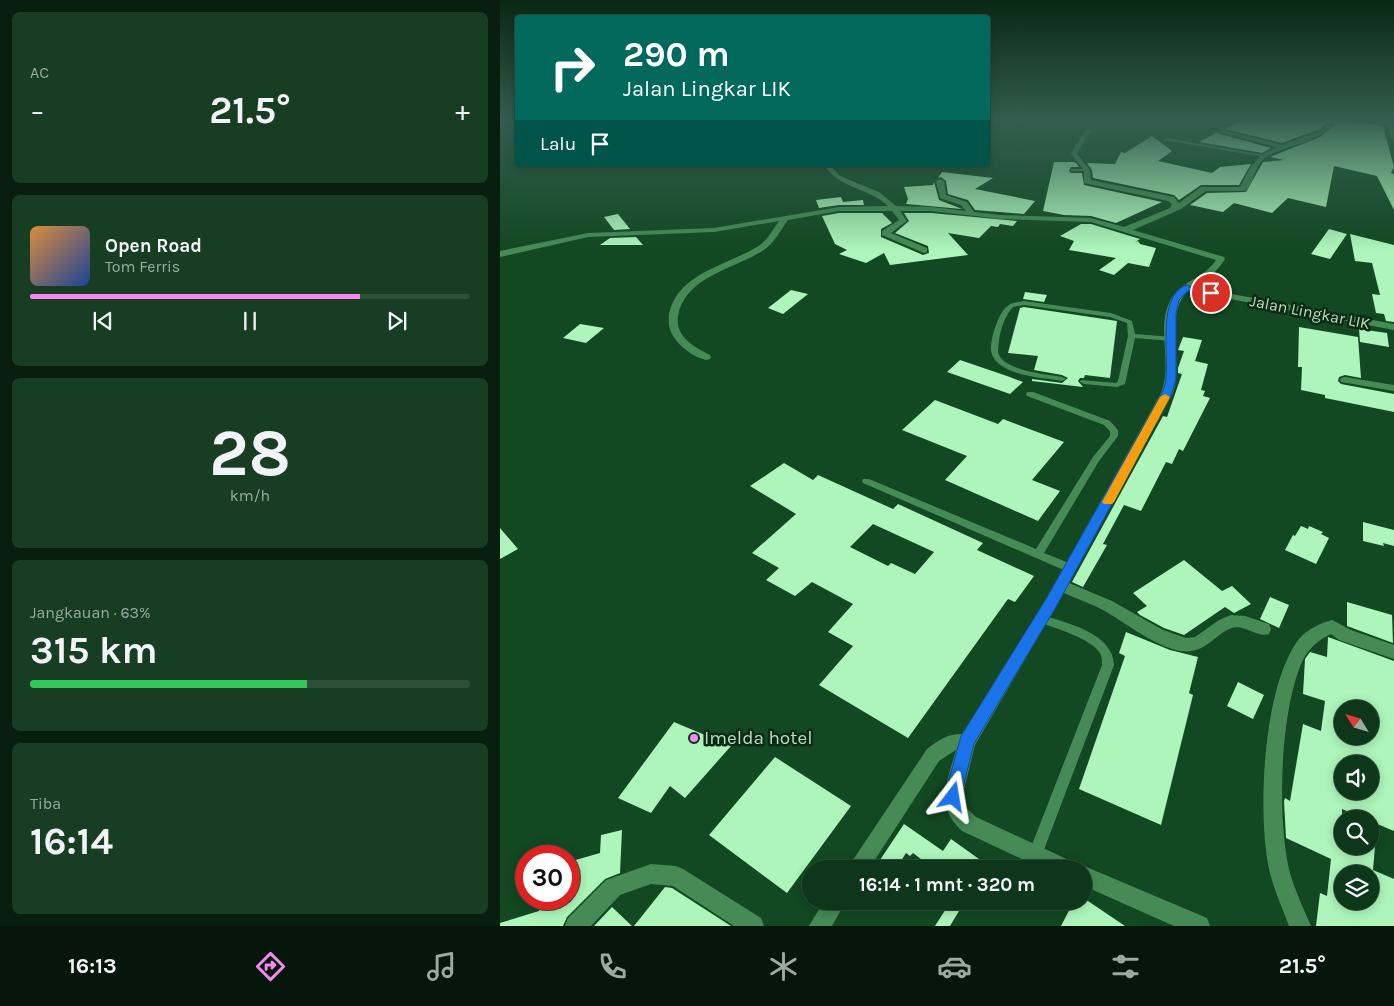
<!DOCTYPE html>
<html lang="id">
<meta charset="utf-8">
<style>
body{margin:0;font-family:Karla,sans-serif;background:#173e23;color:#f1f3f6;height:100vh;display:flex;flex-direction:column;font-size:19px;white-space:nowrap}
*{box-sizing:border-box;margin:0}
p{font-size:16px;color:#9baba2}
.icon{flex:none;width:28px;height:28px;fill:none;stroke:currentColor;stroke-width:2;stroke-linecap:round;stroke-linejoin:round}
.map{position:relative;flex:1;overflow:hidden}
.side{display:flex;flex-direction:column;gap:12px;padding:12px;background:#081e0e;width:500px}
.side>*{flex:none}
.top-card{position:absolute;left:15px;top:15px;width:475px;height:152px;border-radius:5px;box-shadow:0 2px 12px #0003,0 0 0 1px #2e5039;background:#00695c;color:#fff;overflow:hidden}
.needle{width:32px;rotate:307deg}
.tools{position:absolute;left:834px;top:700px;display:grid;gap:10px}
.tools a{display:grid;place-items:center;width:45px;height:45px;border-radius:50%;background:#0e361a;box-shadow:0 2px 12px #0003,0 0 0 1px #2e5039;font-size:25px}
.speed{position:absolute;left:15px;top:845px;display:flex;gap:10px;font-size:25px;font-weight:700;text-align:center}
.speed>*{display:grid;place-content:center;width:65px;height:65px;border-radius:50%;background:#0e361a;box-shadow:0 2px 12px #0003,0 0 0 1px #2e5039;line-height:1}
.speed .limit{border:8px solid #d22;background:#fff;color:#111}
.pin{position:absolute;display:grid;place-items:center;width:42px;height:42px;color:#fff;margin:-21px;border:2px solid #fff;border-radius:50%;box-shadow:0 1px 5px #0007}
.me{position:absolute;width:55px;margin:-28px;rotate:14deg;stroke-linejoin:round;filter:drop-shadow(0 0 4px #0008)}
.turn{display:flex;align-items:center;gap:18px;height:105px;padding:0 25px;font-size:22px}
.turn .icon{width:65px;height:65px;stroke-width:2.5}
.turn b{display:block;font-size:35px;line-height:42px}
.then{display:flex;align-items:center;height:48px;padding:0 25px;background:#0003;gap:10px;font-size:19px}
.big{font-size:38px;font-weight:700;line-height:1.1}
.side .tile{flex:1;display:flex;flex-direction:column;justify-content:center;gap:8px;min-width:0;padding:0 18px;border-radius:8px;background:#173e23}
.side .dial{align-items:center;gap:0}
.dial b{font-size:65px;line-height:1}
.song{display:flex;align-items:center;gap:15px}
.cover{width:60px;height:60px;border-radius:8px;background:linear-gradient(135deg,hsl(30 70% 55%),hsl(220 70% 35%))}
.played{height:5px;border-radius:2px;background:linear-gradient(90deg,#f589ef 75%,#2e5039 75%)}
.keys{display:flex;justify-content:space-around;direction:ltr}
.heat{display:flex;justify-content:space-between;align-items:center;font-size:28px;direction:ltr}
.charge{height:8px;border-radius:4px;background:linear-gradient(90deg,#34c759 63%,#2e5039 0)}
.trip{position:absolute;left:302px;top:860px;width:290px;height:50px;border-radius:25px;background:#0e361a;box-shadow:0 2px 12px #0003,0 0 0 1px #2e5039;font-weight:700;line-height:50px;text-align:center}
.tab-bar{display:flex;height:80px;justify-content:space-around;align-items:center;background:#06160a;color:#9baba2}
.tab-bar .icon{width:35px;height:35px}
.tab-bar .on{color:#f589ef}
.tab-bar b{font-size:22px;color:#f1f3f6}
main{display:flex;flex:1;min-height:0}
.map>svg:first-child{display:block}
.building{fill:#adf5ba;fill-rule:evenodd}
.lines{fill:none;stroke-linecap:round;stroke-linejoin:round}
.lane{fill:#468b56;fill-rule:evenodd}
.street{fill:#468b56;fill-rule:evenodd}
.secondary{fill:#6e8b78;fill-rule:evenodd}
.route{fill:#1a73e8;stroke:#114b97}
.slow{fill:#f59e0b}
.poi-dot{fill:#f589ef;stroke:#0d2a14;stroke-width:2}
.labels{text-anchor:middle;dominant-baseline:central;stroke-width:5;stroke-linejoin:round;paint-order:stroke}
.street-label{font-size:16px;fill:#baddbf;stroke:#0d2a14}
.near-poi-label{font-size:19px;fill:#baddbf;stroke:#0d2a14;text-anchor:start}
</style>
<main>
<section class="side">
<div class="tile"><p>AC</p>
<div class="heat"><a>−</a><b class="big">21.5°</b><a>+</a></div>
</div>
<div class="tile">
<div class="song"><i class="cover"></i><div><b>Open Road</b><p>Tom Ferris</p></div></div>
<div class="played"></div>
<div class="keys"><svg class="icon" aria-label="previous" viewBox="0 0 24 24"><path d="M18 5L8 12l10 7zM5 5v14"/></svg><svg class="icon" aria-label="pause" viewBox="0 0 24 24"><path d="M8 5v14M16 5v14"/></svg><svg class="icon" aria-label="next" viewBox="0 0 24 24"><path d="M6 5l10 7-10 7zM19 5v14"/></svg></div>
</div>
<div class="tile dial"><b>28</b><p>km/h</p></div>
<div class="tile"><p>Jangkauan · 63%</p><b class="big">315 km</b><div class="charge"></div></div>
<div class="tile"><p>Tiba</p><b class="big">16:14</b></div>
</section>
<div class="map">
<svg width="894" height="926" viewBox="0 0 894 926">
<rect width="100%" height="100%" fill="#124822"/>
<g class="building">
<path d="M742 120H848L883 126 894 167 891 173 894 174V210L877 176 834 166 826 207 788 198 772 213 734 203 723 212 690 205 707 193 746 192 763 162 784 160 770 157 820 137 835 124 827 122 820 129 782 143 725 129Z"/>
<path d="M718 132 720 134 771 148 762 153 699 142Z"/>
<path d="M652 136 672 151 658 161 712 173 720 167 751 164 739 185H701L679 200 674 195 593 178 592 170 587 163 615 164 621 152 625 153Z"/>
<path d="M554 162H575L579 167H571L569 171 571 173H582L584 185 662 202 616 223 591 216 564 215 543 211Z"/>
<path d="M442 172 493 178 475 189 535 201 524 214 475 210 468 200 448 194 446 181 441 177 438 178Z"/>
<path d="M434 182 439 200 462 209 406 204 408 199 404 187 433 185Z"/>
<path d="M341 197 343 202 363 200 364 205H339L319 208 316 200Z"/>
<path d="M339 213H382L392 223 381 229V237L423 255 429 253 428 246 395 233 409 221 404 213H431L517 221 513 226 500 224 498 227 491 226 479 238 448 233 468 255 390 265 384 253 366 263 339 254 347 250 335 244 322 216Z"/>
<path d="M118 214 130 229 114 230 104 217Z"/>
<path d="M581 224H591L640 239 635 242 638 241 640 244 656 248 649 267 628 263 614 275 599 270 616 258 569 250 574 241 560 236Z"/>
<path d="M829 229 847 234 830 259 811 254Z"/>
<path d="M850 234 894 245V322L886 321 884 314 876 313 872 294 880 295 872 263 855 261Z"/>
<path d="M136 237 143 245H100L110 238Z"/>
<path d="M291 290 308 294 283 314 268 308Z"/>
<path d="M525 292 547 295 544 302 523 299Z"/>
<path d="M524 307 617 321 610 378 585 375 584 378H580L578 381 583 387 532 381V379L562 383 568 378 562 375 534 370 538 356 508 353 520 308Z"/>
<path d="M80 324 104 328 86 343 63 338Z"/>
<path d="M799 327 858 337 861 378 845 375 839 377 838 381 841 384 894 394V412L825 398V395L801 390 802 367H798Z"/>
<path d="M859 329 887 333 889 347 860 342Z"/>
<path d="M683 337 702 340 695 361 708 364 701 390 705 391 703 396 710 398 683 451 679 449 672 464 666 462 641 511 624 505 603 544 607 545 583 587 572 582 663 416 667 417 682 374 678 373V368L684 351 678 350Z"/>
<path d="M460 360 507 376 523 382 510 394 447 372Z"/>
<path d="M435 400 498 424 503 419 564 442 532 480 560 491 538 521 445 480 467 456 402 430Z"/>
<path d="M284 463 313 480 318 475 393 509 398 504 483 543 477 550 534 576 515 602 508 599 408 738 319 685 353 646 328 632 353 604 312 582 295 596 266 580 279 568 252 553 296 514 250 486ZM373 524 434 552 415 574 391 563 388 566 350 547Z"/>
<path d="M863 522 894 530V546L883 543 884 546 863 541Z"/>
<path d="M801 526 808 529 809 526 823 532 821 534 829 538 816 564 785 550 793 535 795 536Z"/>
<path d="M0 528 18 549 0 559Z"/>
<path d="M684 560 722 591 732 586 751 604 734 613 725 607 684 635 664 628 640 615 637 612 647 606 633 593Z"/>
<path d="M770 597 789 605 779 628 760 619Z"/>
<path d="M847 602 892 615 893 643 847 626Z"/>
<path d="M626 632 670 650 698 657 689 693 693 695 661 825 579 789 625 656 619 653Z"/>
<path d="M828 637 894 661V831L870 821V819H865L842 809V846H875L873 870 894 879V926H816L820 893 827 896 831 859 786 838 784 801 785 798 790 801 803 724 821 731 825 701 803 694 805 659 810 652 827 657ZM842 709H870V736H842ZM842 764H870V791H842ZM842 874H870V901H842Z"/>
<path d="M738 682 764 695 753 719 727 706Z"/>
<path d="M174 722 219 741 221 739 231 746 185 798 170 786 151 813 118 798Z"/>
<path d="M275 757 351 806 287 893 209 835Z"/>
<path d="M404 824 443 851 451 839 479 859 473 869H434L413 853 410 856 406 853 396 869H374Z"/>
<path d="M122 830 120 873 105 879 67 917 63 926H0V923L39 911 40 899H69L72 861 100 853 101 835Z"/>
<path d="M165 887 172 888 231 926H134Z"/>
<path d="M451 901H465L450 926H435Z"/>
<path d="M574 901H588L625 926H561Z"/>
<path d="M112 907 132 926H94Z"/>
</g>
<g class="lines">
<g class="lane">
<path d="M666 138 764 155 766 156 764 157 664 140Z"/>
<path d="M571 169H587L589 170 587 171H571Z"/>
<path d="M524 301 611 313 632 321 635 334 672 337 676 339 672 341 635 338 625 384 617 387 584 384 580 382 581 380 616 383 618 381 628 336 627 323 610 317 524 305 513 307C505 316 501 328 499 340 499 343 498 348 498 352 502 371 546 374 562 377L566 379 562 381C543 378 519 377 502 366 497 363 492 357 491 351 490 339 499 310 509 305 513 302 520 302 524 301Z"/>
<path d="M527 392H533L610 421 618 430V436L599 461 544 553 574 565 575 568 574 571 570 572 566 571 363 483 362 481 363 479H369L536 549 593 457 610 436V431L604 425 527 396 526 394Z"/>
<path d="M542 615C567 623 613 633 614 665L542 855 540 860 535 862 530 860 528 855 602 665C602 661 602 657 600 653 590 638 555 628 538 622L537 619 538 616Z"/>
</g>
<g class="street">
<path d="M850 120H880L893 123 890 125Z"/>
<path d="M828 123 833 124C818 143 789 144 768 156 753 165 755 183 745 191H706L681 209 633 230 724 257 725 259C718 272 706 278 694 287L894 324V330L688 291C663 315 684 362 673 393L569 583 612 601 663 630 686 638 695 637 719 620 731 615 745 616 769 624 771 629 769 634C756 638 745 624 732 628 717 633 709 648 692 651 666 656 625 622 603 610 590 603 577 599 564 593L475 745 462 797 466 808 476 817 573 862 576 869H543L462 831C434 805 447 783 456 750L439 761 369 869H347L427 749C439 740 447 734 462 734L546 599 661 393C673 364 656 329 670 301 680 281 705 278 716 260L591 222 501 219 431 211H400L407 221 391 233 427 248V252L424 253 382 235V231L399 220 392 211H339L288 220C281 230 274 243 264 250 235 269 185 276 178 316 175 337 194 347 210 355L211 357 210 359 206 360C193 357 180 347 173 336 169 329 168 322 169 314 177 274 227 265 257 247 267 241 272 231 279 221L214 232 88 237 0 257V251L88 233 214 228 339 207 388 206C368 187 339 189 324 165H330L340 176 379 192 396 206 431 207 466 211 461 205 440 198 436 181 440 179 444 181 446 195 467 202 474 212 501 215 591 218 624 227 670 208 672 204 668 201 584 183V170L571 154 586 129 591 130 577 154 590 170 591 180 674 197 679 203 701 187H740L751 166 762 155 776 147 720 132V130L782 145 821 131Z"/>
<path d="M845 377 894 385V391L841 382 840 380 841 378Z"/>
<path d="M832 620 851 630 894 645V659L839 640 831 634C818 640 808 649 802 662 780 712 777 817 789 869 794 889 803 907 811 926H789C782 907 773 888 769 869 757 811 763 686 799 639 807 629 821 623 832 620Z"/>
<path d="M151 864 176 866 183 869 261 918 264 926H234L173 886 151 884 120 895 91 926H65L68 918 106 880Z"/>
<path d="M584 866 707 918 710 926H674L584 886V869H577Z"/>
<path d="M324 901H346L332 926H309Z"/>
</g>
<path class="secondary" d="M886 120H892L894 139 891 137Z"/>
</g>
<linearGradient id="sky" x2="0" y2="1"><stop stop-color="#0a2813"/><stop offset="0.48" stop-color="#335e4f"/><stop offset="1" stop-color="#335e4f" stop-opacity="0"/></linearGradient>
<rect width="894" height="250" fill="url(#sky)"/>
<path class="route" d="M686 285 716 293 711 296 688 291 679 300 676 313V379L672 393 556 607 474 744 459 803 453 805 447 803 444 797 461 736 546 599 662 393C664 388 666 383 666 378 669 352 657 297 686 285Z"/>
<path class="slow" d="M665 394 670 397 614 502 612 504H604L602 502 660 397Z"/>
<circle class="poi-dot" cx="194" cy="738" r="5"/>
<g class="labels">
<g class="street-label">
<text transform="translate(810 312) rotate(11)">Jalan Lingkar LIK</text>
</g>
<g class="near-poi-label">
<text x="204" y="738">Imelda hotel</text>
</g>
</g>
</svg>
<div class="tools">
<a><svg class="needle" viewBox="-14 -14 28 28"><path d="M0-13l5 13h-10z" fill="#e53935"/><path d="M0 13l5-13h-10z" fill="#9baba2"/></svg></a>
<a><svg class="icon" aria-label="sound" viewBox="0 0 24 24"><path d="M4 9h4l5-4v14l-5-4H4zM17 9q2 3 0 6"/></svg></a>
<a><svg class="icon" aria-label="search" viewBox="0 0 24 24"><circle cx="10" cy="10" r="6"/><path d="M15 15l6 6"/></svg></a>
<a><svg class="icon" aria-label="layers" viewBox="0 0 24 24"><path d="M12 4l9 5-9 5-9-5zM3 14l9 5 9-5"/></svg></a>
</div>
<div class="speed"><div class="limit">30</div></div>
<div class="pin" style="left:711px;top:293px;background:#d93025"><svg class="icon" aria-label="arrive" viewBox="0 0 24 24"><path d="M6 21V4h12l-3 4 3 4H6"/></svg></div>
<svg class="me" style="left:453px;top:797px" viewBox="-20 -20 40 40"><path d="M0-17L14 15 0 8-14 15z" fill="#1a73e8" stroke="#fff" stroke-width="4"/></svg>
<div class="trip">16:14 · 1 mnt · 320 m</div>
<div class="top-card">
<div class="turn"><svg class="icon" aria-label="right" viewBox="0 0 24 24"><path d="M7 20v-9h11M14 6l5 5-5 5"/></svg><div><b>290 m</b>Jalan Lingkar LIK</div></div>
<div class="then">Lalu<svg class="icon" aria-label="arrive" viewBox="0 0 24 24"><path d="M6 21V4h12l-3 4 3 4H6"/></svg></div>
</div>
</div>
</main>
<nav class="tab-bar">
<b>16:13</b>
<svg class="icon on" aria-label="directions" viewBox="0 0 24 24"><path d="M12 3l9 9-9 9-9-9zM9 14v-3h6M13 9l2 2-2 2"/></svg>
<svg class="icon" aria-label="music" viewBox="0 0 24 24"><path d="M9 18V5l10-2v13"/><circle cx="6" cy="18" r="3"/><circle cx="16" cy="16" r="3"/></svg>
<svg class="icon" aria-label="phone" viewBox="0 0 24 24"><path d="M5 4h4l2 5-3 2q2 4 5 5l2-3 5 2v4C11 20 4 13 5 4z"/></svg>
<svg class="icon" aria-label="climate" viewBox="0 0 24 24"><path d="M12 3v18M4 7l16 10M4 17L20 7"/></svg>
<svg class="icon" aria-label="car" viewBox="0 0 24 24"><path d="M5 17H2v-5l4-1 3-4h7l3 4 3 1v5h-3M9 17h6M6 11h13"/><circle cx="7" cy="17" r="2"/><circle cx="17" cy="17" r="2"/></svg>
<svg class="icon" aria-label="filters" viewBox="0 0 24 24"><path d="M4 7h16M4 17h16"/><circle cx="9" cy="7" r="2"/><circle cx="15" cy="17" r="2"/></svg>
<b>21.5°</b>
</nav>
